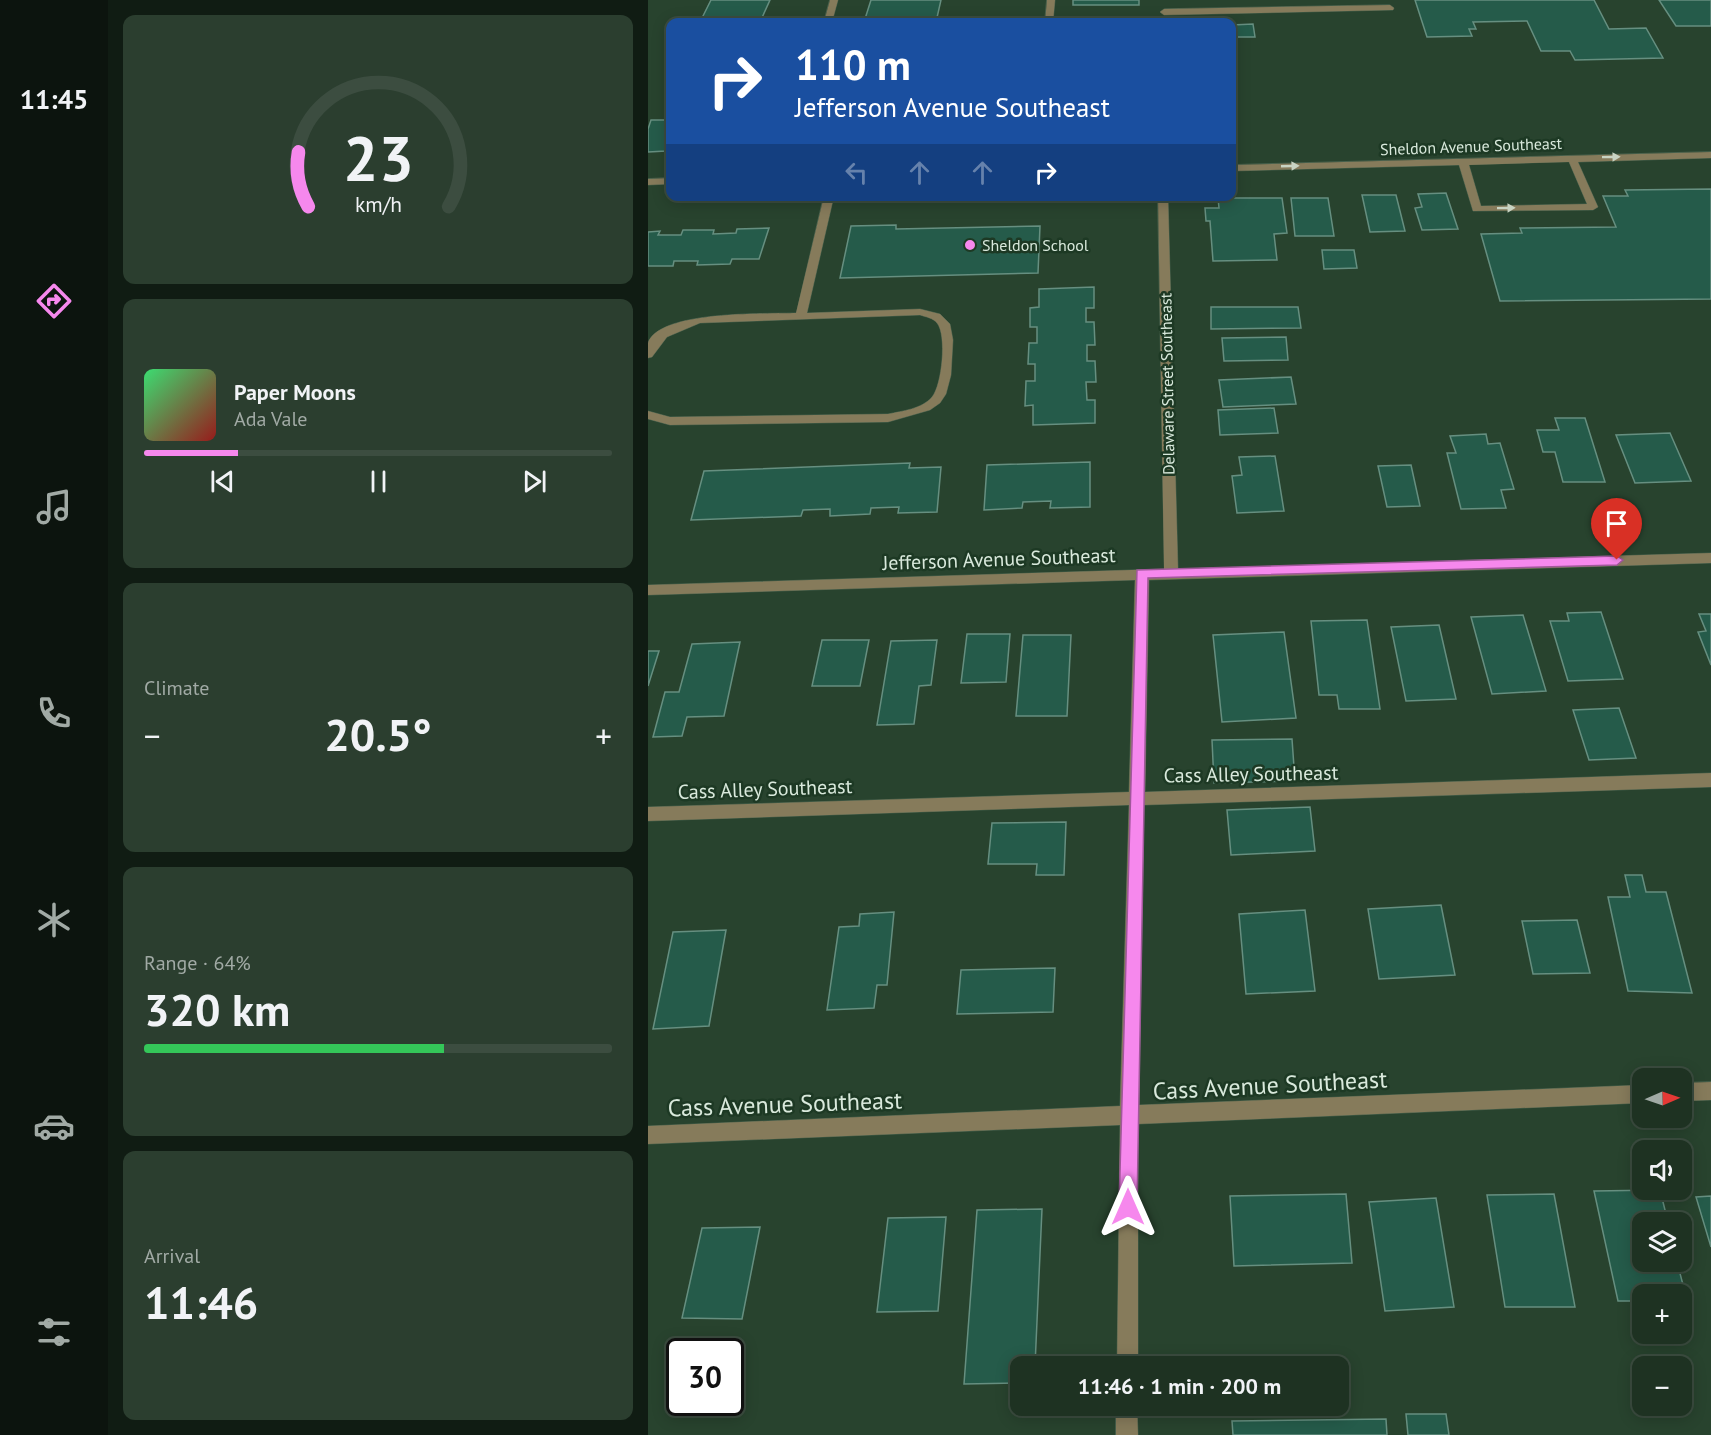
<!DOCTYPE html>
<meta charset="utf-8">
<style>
body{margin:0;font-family:"PT Sans",sans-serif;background:#2b3e2f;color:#f1f3f6;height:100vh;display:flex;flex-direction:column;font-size:22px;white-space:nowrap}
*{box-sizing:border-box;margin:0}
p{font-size:20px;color:#a1aaa5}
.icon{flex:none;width:33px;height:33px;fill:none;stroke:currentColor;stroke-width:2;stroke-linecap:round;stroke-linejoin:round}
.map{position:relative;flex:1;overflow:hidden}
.side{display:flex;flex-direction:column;gap:15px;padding:15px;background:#101c13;width:540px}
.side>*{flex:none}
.banner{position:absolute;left:18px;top:18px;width:570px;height:183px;border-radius:12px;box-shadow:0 3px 15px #0003,0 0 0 2px #3c4d40;background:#1a4fa0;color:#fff;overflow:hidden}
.needle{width:39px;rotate:88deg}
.buttons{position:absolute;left:984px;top:1068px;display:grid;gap:12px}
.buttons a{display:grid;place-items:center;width:60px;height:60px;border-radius:12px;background:#1e3222;box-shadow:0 3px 15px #0003,0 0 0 2px #3c4d40;font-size:30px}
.speed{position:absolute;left:18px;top:1338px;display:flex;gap:12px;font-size:30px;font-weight:700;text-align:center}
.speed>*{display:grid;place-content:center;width:78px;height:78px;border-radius:50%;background:#1e3222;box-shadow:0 3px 15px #0003,0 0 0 2px #3c4d40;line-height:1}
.speed .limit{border:3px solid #111;border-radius:9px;background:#fff;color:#111}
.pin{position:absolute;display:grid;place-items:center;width:51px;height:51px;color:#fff;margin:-62px -26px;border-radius:50% 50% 50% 0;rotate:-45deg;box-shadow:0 0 6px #0007}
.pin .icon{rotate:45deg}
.me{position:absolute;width:66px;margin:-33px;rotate:0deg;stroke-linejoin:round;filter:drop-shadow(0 0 4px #0008)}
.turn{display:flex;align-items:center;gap:21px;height:126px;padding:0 30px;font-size:27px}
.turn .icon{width:78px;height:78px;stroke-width:2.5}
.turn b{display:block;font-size:42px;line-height:51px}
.lanes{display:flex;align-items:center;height:57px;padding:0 30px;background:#0003;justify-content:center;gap:30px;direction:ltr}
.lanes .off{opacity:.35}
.big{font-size:45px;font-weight:700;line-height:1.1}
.side .card{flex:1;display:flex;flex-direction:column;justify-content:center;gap:9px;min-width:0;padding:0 21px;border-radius:12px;background:#2b3e2f}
.side .dial{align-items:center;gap:0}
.dial svg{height:156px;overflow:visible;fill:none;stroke:#3c4d40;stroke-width:7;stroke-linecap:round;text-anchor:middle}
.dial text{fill:#f1f3f6;stroke:none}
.song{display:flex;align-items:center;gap:18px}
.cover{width:72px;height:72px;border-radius:9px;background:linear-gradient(135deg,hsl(140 70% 55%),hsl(0 70% 35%))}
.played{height:6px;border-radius:3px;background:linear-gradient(90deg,#f688ed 20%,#3c4d40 20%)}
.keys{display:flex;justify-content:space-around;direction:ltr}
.heat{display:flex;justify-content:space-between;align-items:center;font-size:33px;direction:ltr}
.charge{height:9px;border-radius:4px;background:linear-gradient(90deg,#34c759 64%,#3c4d40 0)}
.trip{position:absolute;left:362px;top:1356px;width:339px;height:60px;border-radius:12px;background:#1e3222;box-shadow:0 3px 15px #0003,0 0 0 2px #3c4d40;font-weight:700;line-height:60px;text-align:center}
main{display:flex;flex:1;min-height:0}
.tabs{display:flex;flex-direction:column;width:108px;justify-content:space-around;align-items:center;background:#0c140e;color:#a1aaa5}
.tabs .icon{width:42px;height:42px}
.tabs .selected{color:#f688ed}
.tabs b{font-size:27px;color:#f1f3f6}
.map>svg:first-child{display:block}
.building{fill:#255b4a;stroke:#668f80;stroke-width:1.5}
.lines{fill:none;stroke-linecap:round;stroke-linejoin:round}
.minor-casing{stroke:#48614d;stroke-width:1}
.minor{fill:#867b5b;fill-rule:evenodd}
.oneway{fill:#c8d3c2}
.route{fill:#f688ed;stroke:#a0589a;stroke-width:1.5}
.poi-dot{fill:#f688ed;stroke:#1d3924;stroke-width:2}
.labels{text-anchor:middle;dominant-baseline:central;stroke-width:5;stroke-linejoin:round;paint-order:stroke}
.far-street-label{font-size:16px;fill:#d9e9dc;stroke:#1d3924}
.far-poi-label{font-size:16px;fill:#d9e9dc;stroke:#1d3924;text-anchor:start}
.street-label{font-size:20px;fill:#d9e9dc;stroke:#1d3924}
.near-street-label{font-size:24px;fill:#d9e9dc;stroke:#1d3924}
</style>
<main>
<nav class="tabs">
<b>11:45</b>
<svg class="icon selected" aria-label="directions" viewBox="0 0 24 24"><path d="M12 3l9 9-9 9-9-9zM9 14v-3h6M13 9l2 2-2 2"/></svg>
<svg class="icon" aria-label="music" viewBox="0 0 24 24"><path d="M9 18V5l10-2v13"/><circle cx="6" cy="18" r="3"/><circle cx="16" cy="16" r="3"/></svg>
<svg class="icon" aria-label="phone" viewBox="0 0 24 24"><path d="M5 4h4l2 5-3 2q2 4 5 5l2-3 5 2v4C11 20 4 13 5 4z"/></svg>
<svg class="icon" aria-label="climate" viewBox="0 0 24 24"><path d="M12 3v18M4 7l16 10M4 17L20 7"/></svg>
<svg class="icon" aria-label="car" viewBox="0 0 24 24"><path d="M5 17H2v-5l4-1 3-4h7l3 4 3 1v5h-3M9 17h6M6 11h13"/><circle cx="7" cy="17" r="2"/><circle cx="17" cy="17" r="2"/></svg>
<svg class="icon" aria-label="filters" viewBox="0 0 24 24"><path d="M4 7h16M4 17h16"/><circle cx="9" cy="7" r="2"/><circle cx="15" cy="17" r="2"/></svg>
</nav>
<section class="side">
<div class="card dial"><svg viewBox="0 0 100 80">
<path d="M14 69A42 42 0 1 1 86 69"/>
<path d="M14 69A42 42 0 0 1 9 41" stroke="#f688ed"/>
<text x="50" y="56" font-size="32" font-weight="700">23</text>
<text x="50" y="72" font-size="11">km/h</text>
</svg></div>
<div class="card">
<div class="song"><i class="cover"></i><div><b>Paper Moons</b><p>Ada Vale</p></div></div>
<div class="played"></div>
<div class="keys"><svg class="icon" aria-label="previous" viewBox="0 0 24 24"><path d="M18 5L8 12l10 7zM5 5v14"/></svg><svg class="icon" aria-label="pause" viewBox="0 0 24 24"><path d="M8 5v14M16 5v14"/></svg><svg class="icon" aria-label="next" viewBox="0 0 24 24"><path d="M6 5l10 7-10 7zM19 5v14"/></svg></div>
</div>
<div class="card"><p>Climate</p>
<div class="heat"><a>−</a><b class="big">20.5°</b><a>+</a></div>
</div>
<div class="card"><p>Range · 64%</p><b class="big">320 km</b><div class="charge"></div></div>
<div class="card"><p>Arrival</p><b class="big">11:46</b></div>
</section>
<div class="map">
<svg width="1063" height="1435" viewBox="0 0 1063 1435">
<rect width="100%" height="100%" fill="#28432e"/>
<g class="building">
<path d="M63 0H122L112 22H52Z"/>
<path d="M223 0H293L288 22H216Z"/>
<rect x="425" y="0" width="66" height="5"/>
<path d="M767 0H946L961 29 998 28 1015 58 927 60 922 51H893L879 21 825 22 828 29H821L824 36 779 37Z"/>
<path d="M1011 0H1063V26H1028Z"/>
<path d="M605 24 607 37H584V25Z"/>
<path d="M3 120H22V139L18 151 0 152V129Z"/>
<path d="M1063 189V299L852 301 833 234 874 233 872 228 968 227 955 196H980L977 190Z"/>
<path d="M798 193 810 229 774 230 767 208 774 207 770 194Z"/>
<path d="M714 195H748L757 231 722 232Z"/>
<path d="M570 198H634L639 233 626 234 629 260 565 261 562 221H558L557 208H571Z"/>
<path d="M643 198H680L686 236H647Z"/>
<path d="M248 225V229L392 226 390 273 192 278 203 226Z"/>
<path d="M121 228 111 259H84L82 264 49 265 50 261H26L25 266H0V232L12 231 10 235H33L35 230H66L65 234 88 233 89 229Z"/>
<path d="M674 250H706L709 268 676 269Z"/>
<path d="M446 287V308H438V322H446L447 345H439V361H447L448 382H438L439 400H447V423L385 425V405L377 406 378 381H387V364H380L381 343H389V327H382V308L391 307V289Z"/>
<path d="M563 307H650L653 328 563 329Z"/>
<path d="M638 337 640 360 576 361 574 338Z"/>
<path d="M643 377 648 404 575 407 571 380Z"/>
<path d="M626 408 630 433 572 435 570 410Z"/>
<path d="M907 418H937L957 482H915L907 452H895L889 430H911Z"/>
<path d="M1022 433 1043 481 987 483 968 435Z"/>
<path d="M838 434 840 444 852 443 866 489 853 490 858 508 813 509 799 453H808L802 436Z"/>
<path d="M627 456 636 511 589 513 584 476 594 475 591 457Z"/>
<path d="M442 462V507L402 508 403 501 375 502 374 508 336 510 339 465Z"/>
<path d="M262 463 261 468 293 467 289 512 250 513 251 507 223 508 222 514 182 516V509L155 510 153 516 43 520 56 471Z"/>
<path d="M763 465 772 506 739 507 730 466Z"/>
<path d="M953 612 975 679 920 681 902 621H921L919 613Z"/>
<path d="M1051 614H1063V665L1050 632 1058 631Z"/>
<path d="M875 615 898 691 844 694 823 617Z"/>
<path d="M719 620 732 709H691L689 695H671L663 621Z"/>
<path d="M791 625 808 699 758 701 743 627Z"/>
<path d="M636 632 648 718 574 722 565 635Z"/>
<path d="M319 634H362L358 682 313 683Z"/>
<path d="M375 635H423L419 716H368Z"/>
<path d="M174 640H221L212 686H164Z"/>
<path d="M289 640 283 685 271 686 266 724 229 725 243 641Z"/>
<path d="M92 642 76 716 39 717 34 736 5 737 17 692H31L44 644Z"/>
<path d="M0 651H11L0 686Z"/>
<path d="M971 708 988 758 941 760 925 710Z"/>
<path d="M644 739 647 781 566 783 564 740Z"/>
<path d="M662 807 667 851 583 855 579 810Z"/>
<path d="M418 822 416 875H388L389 864H340L344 823Z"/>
<path d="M977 875H994L998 892H1018L1044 993 980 991 960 897H982Z"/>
<path d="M793 905 807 975 731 979 720 909Z"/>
<path d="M657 910 667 991 598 994 591 914Z"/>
<path d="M246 912 239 985H229L226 1008 179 1010 191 927 211 926 212 914Z"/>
<path d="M929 920 942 973 885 974 874 921Z"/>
<path d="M78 930 61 1026 5 1029 25 932Z"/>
<path d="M407 968 405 1012 309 1014 313 970Z"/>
<path d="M1012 1190 1020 1222H994V1262H1029L1039 1300H1034V1294H994V1301H970L946 1191Z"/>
<path d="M698 1194 704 1263 586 1266 582 1196Z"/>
<path d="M906 1194 927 1307H857L839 1195Z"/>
<path d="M1063 1196V1247L1048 1197Z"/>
<path d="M788 1198 806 1307 737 1311 721 1202Z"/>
<path d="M394 1209 387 1366H372V1383L316 1384 329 1210Z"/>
<path d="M298 1217 290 1311 229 1312 240 1218Z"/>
<path d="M112 1227 94 1319 34 1318 54 1228Z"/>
<path d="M758 1414H798L801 1435H760Z"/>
<path d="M738 1419 739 1435H585L584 1421Z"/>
</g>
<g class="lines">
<defs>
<g id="minor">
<path d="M182 0H190L184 22H176Z"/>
<path d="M399 0H407L405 22H397Z"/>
<path d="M742 5 746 8 745 10 516 15 512 12 516 9Z"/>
<path d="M1063 152V158L930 162 950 207 945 210 825 211 811 165 584 171V165ZM921 162 939 204 833 206 821 165Z"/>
<path d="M22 178V184L0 185V179Z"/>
<path d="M176 196H186L159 313 272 309 292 314 302 324 305 340 303 375 298 394 292 403 282 410 240 422 22 425 0 419V411L22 417 240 414C254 411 274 409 284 397 294 385 299 335 289 323 285 318 278 317 272 315L52 323 19 337 4 357 0 358C0 354 0 347 0 343 11 310 119 314 148 313Z"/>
<path d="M510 196H520L530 569 1063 553V563L501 580 497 792 1063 773V787L496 805 491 1105 994 1085V1103L490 1124V1366H469L472 1125 0 1144V1126L472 1106 481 805 0 821V807L481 792 487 580 0 595V585L516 569Z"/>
<path d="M1063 1082V1100L1034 1101V1083Z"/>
<path d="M468 1406H489L490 1435H468Z"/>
</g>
</defs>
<use href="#minor" class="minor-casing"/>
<use href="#minor" class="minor"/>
</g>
<defs><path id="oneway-solid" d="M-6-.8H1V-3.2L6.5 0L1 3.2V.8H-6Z" transform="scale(1.5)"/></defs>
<g class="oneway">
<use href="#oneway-solid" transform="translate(963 157) rotate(-1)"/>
<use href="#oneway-solid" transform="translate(642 166) rotate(-2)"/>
<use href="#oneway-solid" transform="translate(858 208) rotate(-1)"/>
</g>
<path class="route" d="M969 556 975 560 969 565 500 578 489 1207 486 1214 480 1216 474 1214 471 1207 489 570Z"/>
<circle class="poi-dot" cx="322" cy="245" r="6"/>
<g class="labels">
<g class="far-street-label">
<text transform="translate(823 146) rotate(-2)">Sheldon Avenue Southeast</text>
<text transform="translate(519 384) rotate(-91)">Delaware Street Southeast</text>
</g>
<g class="far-poi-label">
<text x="334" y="245">Sheldon School</text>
</g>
<g class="street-label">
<text transform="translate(351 559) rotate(-2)">Jefferson Avenue Southeast</text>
<text transform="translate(603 774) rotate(-1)">Cass Alley Southeast</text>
<text transform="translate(117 789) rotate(-2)">Cass Alley Southeast</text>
</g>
<g class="near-street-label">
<text transform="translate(622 1085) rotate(-3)">Cass Avenue Southeast</text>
<text transform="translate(137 1104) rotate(-2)">Cass Avenue Southeast</text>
</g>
</g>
</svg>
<div class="buttons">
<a><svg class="needle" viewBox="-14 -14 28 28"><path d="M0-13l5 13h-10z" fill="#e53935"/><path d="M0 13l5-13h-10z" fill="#a1aaa5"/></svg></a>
<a><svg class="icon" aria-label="sound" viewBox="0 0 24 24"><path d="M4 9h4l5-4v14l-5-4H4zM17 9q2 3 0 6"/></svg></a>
<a><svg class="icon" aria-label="layers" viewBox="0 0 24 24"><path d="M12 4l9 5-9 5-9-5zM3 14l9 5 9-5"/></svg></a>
<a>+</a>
<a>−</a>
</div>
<div class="speed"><div class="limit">30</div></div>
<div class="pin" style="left:969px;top:560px;background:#d93025"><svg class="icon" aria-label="arrive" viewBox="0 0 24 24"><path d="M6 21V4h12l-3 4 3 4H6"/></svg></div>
<svg class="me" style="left:480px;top:1207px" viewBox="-20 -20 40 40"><path d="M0-17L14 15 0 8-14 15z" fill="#f688ed" stroke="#fff" stroke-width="4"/></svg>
<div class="trip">11:46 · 1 min · 200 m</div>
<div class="banner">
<div class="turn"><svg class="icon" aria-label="right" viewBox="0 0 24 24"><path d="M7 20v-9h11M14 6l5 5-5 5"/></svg><div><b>110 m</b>Jefferson Avenue Southeast</div></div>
<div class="lanes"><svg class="icon off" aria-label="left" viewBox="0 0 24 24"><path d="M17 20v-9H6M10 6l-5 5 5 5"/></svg><svg class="icon off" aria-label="ahead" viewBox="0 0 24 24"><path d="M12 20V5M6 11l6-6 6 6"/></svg><svg class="icon off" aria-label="ahead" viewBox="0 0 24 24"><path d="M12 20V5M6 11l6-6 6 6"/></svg><svg class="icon" aria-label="right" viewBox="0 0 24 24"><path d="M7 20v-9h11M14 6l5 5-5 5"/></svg></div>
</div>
</div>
</main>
